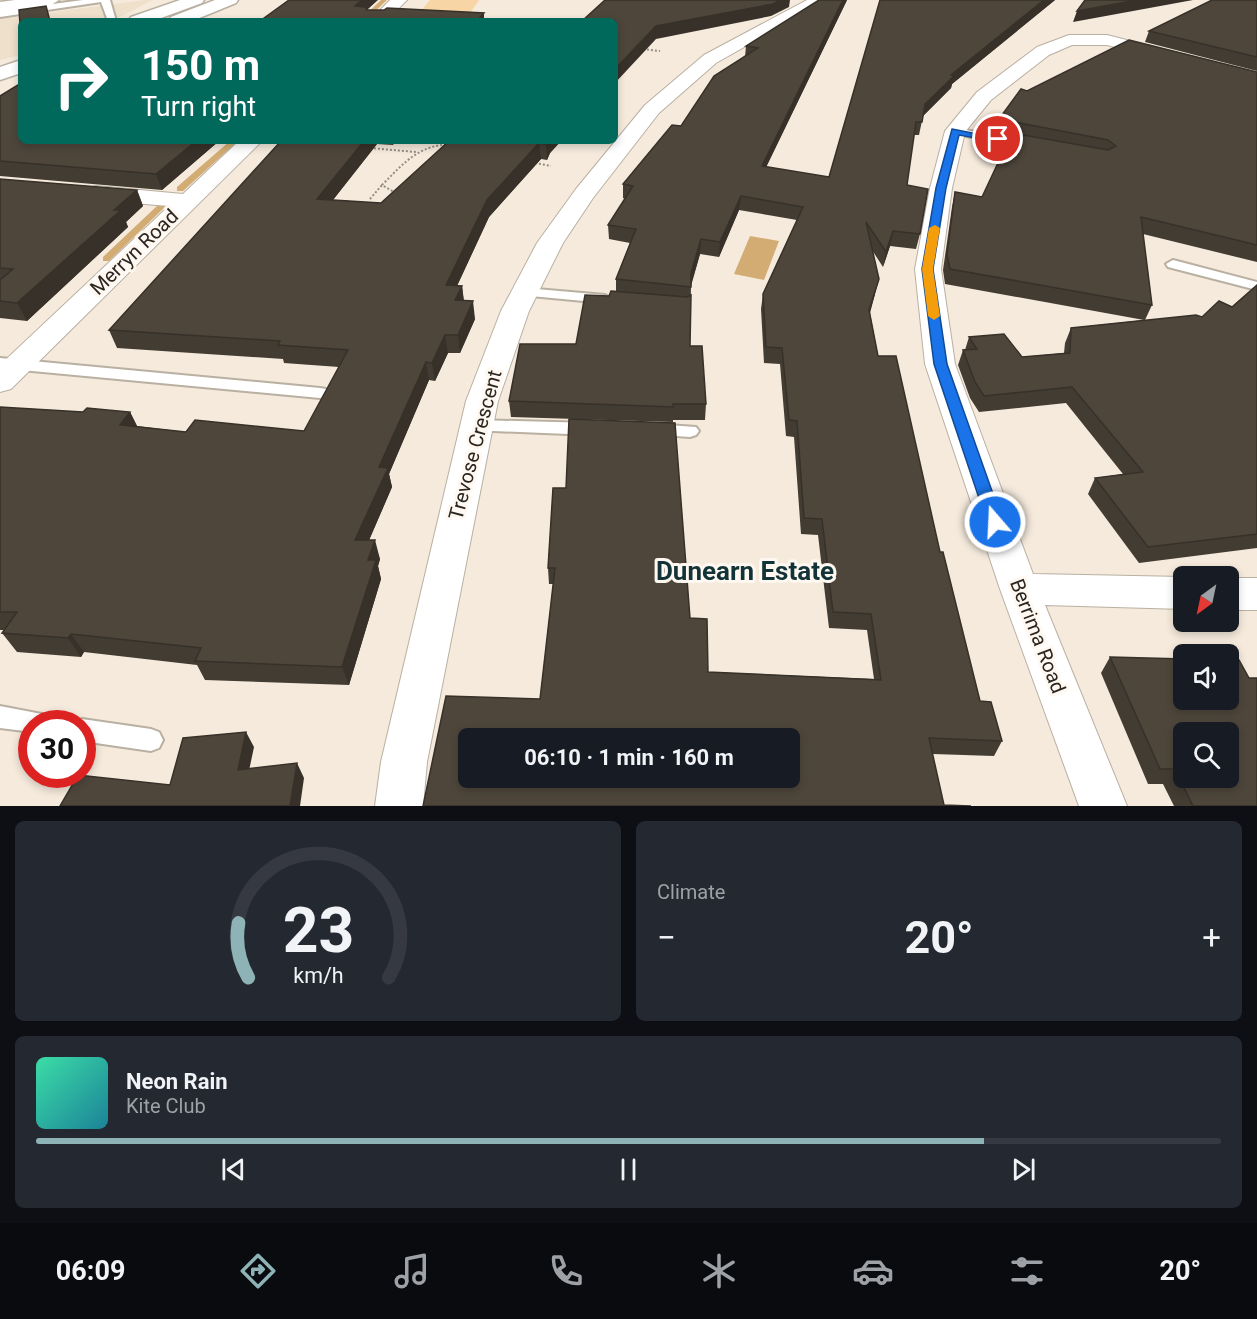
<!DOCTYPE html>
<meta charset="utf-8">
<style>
body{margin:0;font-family:Roboto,sans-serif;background:#242831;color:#f1f3f6;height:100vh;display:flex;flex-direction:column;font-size:22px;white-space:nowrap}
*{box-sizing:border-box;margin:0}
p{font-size:20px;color:#9ea1a6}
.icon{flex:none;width:33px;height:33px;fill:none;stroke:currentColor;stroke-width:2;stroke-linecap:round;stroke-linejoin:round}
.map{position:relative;height:806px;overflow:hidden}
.side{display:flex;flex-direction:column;gap:15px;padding:15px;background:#0d0f14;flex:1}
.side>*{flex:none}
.top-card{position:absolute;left:18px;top:18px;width:600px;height:126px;border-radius:9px;box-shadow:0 3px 9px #0003;background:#00695c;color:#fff;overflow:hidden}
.needle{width:39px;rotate:213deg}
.buttons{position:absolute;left:1173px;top:566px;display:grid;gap:12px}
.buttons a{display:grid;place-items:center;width:66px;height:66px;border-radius:9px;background:#171b24;box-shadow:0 3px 9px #0003;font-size:30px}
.speed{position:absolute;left:18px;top:710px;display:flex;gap:12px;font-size:30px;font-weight:700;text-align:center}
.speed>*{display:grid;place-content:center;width:78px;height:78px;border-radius:50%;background:#171b24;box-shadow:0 3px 9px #0003;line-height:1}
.speed .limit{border:9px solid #d22;background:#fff;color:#111}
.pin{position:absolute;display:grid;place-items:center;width:51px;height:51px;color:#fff;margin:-26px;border:3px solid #fff;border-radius:50%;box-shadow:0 2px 6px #0007}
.me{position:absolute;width:66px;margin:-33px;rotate:341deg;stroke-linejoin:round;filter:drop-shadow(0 0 4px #0008)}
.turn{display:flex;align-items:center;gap:21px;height:126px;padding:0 24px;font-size:27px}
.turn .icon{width:78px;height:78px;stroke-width:2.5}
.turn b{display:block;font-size:42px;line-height:51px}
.big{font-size:45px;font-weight:700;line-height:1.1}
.side .card{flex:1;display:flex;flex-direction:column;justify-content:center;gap:9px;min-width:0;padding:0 21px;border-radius:9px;background:#242831}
.side .dial{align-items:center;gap:0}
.dial svg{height:156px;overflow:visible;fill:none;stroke:#363941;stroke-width:7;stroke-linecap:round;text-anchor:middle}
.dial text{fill:#f1f3f6;stroke:none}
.song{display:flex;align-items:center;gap:18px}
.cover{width:72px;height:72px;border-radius:9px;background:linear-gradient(135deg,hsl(160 70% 55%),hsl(190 70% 35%))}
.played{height:6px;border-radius:3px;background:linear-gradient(90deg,#8eb3b7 80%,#363941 80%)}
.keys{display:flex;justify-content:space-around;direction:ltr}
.heat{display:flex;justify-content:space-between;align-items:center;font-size:33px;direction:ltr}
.side .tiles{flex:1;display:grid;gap:15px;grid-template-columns:1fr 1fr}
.card:last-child{grid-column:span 2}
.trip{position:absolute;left:458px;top:728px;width:342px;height:60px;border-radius:9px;background:#171b24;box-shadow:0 3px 9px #0003;font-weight:700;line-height:60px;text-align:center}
.menu{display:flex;height:96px;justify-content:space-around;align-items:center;background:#090b0e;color:#9ea1a6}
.menu .icon{width:42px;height:42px}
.menu .on{color:#8eb3b7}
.menu b{font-size:27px;color:#f1f3f6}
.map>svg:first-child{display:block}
.built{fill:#eee0cb}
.green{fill:#f7d5a4}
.water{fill:#d3ac73}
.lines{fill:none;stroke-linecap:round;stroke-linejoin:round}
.stream{fill:#d3ac73;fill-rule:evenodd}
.service-casing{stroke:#b9b0a2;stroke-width:4}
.minor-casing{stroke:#b9b0a2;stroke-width:2}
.primary-casing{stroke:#b9b0a2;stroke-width:3}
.path{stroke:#958e84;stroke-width:2;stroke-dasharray:2 2;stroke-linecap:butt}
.service{fill:#fff;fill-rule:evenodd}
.minor{fill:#fff;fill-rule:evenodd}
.primary{fill:#fff;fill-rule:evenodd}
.wall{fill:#433c33}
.shaded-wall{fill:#373129}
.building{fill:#4e463b;stroke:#373129;stroke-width:1.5;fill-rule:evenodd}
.route{fill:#1a73e8;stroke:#114b97;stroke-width:1.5}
.slow{fill:#f59e0b}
.labels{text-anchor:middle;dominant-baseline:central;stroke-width:6;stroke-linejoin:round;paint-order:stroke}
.street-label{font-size:20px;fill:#292520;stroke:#fff8f0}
.near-neighbourhood-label{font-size:26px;font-weight:bold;fill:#123438;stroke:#fff8f0}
</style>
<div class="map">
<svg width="1257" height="806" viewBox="0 0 1257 806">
<rect width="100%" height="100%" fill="#f5eadc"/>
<path class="built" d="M145 0H153L112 21H21V55L0 60V19Z"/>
<path class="green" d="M430 0H479L465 20 415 18Z"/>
<path class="water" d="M750 236 779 241 764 280 734 274Z"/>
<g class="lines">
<g class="stream">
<path d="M381 0H387L365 21H359Z"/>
<path d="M230 141H238L183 191H177V187Z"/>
<path d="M158 205H164L165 207 109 261H103V257Z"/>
</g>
<defs>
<g id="service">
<path d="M83 0H110L116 21H108L101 2 0 17V11Z"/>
<path d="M955 128 1028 142 1034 145 1028 148 951 133 950 131Z"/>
<path d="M1173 260 1257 282V290L1168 267 1166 264Z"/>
<path d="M525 288 605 295 612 299 605 303 520 295 518 292Z"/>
<path d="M0 358 320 388 326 389 328 393 326 397 320 398 0 368Z"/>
<path d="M476 420 592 423 598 425 601 429 598 433 592 435 470 430 468 426 470 422Z"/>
<path d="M653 424 696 427 699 431 696 435 690 437 647 434 644 430 647 426Z"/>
<path d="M0 706 47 715 51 723H32V732L0 728Z"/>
<path d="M82 719 151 729 159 732 163 740 159 748 151 751 82 741V723H73Z"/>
</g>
<g id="minor">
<path d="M390 0H407L386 21H369Z"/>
<path d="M807 0H827L716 63 659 113 593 198 563 243 529 311 498 401 427 762 423 806H375L381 762 466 401 501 311 537 243 576 189 645 105 704 55Z"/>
<path d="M1069 35H1107L1170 51 1173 55 1170 59 1164 60 1107 45H1072L1049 55 991 100 965 132 952 188 941 269 955 364 1033 574 1184 577V609L1045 605 1127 806H1079L1000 589 925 364 915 269 930 188 945 131 977 92 1037 47Z"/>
<path d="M239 141H262L11 389 0 392V365L169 206 96 200 88 198 84 193 88 188 96 186 183 194Z"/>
<rect x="1228" y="578" width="29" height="32"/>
</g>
<g id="primary">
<path d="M15 0H59L51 5 0 12V2Z"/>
<path d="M180 0H204L202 3 153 21H128L131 17Z"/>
<path d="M215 0H238L236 3 192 21H168L171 17Z"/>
<path d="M21 60V73L0 80V67Z"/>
</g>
</defs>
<use href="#service" class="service-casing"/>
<use href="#minor" class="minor-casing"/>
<use href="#primary" class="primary-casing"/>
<g class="path">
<path d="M643 49 660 51"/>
<path d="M370 148 416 152"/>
<path d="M535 163 551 166"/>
<path d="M396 193 382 185C402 165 420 143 451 145"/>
<path d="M370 199 382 185"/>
</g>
<use href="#service" class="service"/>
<use href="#minor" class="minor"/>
<use href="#primary" class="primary"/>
</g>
<g class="wall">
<path d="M847 0 766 167 829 177 880 0H1055L952 84 951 88 923 116 919 135H914L907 185 920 234 916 249 890 246 883 267 872 250 875 294 870 313 878 356 940 552 980 701 1002 741 994 756 933 754 423 806 540 699 553 584H549L548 568 553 488 690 618 708 672 874 679 867 630 829 628 818 535 801 534 794 437 786 436 780 364 764 363 761 309 763 294 797 220 739 210 719 257 700 254 691 286 690 346 706 404 705 420H673V422L511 417 509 401 576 344 609 296 616 291V279L630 243 609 239 608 225 625 199 623 198V184L681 126 745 57 746 46Z"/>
<path d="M1257 0V71L1145 42 1149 31Z"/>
<path d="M1257 72V262L1143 234 1152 305 1145 320 1202 317 1232 307 1257 285V548L1139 563 1088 494 1095 478 1123 474 1066 403 979 412 970 398 958 365 963 350H965L969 337 1022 357 1064 353 1065 343 1071 328 1144 320 945 284 943 270 952 207 955 192 982 197 1011 135 995 132 999 119 1027 91Z"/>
<path d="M0 96 21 141H219L162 190 0 176Z"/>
<path d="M281 141H396L393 145 377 144 333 200 381 203 449 141H561L550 153 547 160 541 159 489 217 457 286H462L464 301 475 319 460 353H448L435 381 429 380 389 474 392 487 369 540 380 559 378 566 381 579 349 685 205 680 197 665 84 652 81 657 17 652 2 633 5 630H0V407L83 412H130L137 426 186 432 304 431 339 367 284 363 283 359 117 348 109 330Z"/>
<path d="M0 179 137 190 143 206 126 222 128 227 27 321 0 318Z"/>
<path d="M1110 657 1249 678 1257 806H1174L1163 784H1148L1101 673Z"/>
</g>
<g class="shaded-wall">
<path d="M362 0H378L357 19 355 6Z"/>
<path d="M780 0H790L789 7 771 16 656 39 615 83V69L656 26Z"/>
<path d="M843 0H847L760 180 762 166Z"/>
<path d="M1044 0H1055L952 84 951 88 923 116 925 104 951 75Z"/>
<path d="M1137 0H1193L1073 22 1077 11Z"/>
<path d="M484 13V21H477Z"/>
<path d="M196 141H219L162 190 156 174Z"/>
<path d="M364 141H377V144L321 215 317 199Z"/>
<path d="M547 141H561L550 153 547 160 546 144Z"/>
<path d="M539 143 541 159 489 217 449 303 446 285 487 200Z"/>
<path d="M137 190 143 206 126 222 128 227 27 321 17 303 114 210Z"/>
<path d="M741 196 739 210 719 257 720 242Z"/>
<path d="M893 231 890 246 883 267 886 252Z"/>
<path d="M701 239 700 254 690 288 691 273Z"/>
<path d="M879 279 875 294 866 325 869 310Z"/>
<path d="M462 286 464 304 455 300Z"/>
<path d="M473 301 475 319 460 353 458 335Z"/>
<path d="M445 335 448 353 435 381 432 363Z"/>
<path d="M426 362 429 380 389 474 392 487 361 559 355 540 379 467Z"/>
<path d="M130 412 139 430 120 425Z"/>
<path d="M375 540 380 559 378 566 381 579 349 685 342 667 368 560Z"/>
<path d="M71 634 84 652 81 657 68 638Z"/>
<path d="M246 732 254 747 246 785 238 770Z"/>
<path d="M297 763 304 778 300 806H290Z"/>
</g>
<g class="building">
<path d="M289 0H362L355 6 365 7 367 10H384L387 8 484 13 477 21H260Z"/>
<path d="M605 0H780L773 4 656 26 615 69V21H582Z"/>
<path d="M819 0H843L762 166 829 177 880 0H1044L951 75 954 76 925 104 922 122H916L907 185 928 189 920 234 893 231 886 252 866 222 879 279 869 310 878 356H896L940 552H943L980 701 991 702 1002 741 929 738 944 805 971 806H423L446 696 540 699 555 568H548L553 488H566L569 419 675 423 690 618 707 619 708 672 881 680 871 614 833 612 822 519 804 518 797 421 789 420 782 348 766 347 763 294 803 207 741 196 720 242 701 239 691 273V287L616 279 636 229 608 225 633 186 623 184 672 125 681 126 714 76 758 48 746 46ZM468 738H789V777H468Z"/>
<path d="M1085 0H1137L1077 11Z"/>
<path d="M1212 0H1257V57L1149 31Z"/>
<path d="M46 6 50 21H21V38L19 10Z"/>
<path d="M203 19 259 21H200Z"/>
<path d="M1129 40 1257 72V245L1141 217 1152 305 950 269 947 255 955 192 982 197 1012 133 1108 150 1116 146 1108 140 999 119 1021 89 1027 91Z"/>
<path d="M21 83V141H196L156 174 0 161V96Z"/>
<path d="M281 141H364L317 199 381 203 449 141H547L546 144 539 143 487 200 446 285 462 286 455 300 473 301 458 335H445L432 363 426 362 379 467 388 468 355 540H375L368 560H376L342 667 195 661 201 648 71 634 68 638 2 633 17 612H0V407L83 412 87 408 130 412 120 425 186 432 195 420 304 431 348 350 278 345 280 341 109 330Z"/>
<path d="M0 179 137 190 114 210H121L17 303 0 301V280L13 269 0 268Z"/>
<path d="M1257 285V534L1148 547 1095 478 1143 472 1072 387 984 396 975 382 963 350 977 349 969 337 1004 334 1022 357 1070 353 1071 328 1196 315 1202 317 1219 301 1232 307Z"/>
<path d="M611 291 687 297 691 295 690 346H702L706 404H673V407L509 401 520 344H576L585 295 609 296Z"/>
<path d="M1110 657 1184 659V699H1228V659L1239 660 1249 678H1257V806H1193L1175 769H1160ZM1184 732H1228V777H1184Z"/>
<path d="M246 732 238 770 297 763 290 806H60L78 775 170 785 183 738Z"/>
</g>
<path class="route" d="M952 129 1002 139 998 142 959 135 946 188 933 269 947 364 1003 522 1001 526H990L987 522 934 364 922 269 936 188Z"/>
<path class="slow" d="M935 225 940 228 933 269 940 316 934 320 928 316 922 269 929 228Z"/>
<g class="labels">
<g class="street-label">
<text transform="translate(134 252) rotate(-44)">Merryn Road</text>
<text transform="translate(475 445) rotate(-75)">Trevose Crescent</text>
<text transform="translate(1038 636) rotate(69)">Berrima Road</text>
</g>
<g class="near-neighbourhood-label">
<text x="745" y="571">Dunearn Estate</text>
</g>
</g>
</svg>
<div class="buttons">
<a><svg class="needle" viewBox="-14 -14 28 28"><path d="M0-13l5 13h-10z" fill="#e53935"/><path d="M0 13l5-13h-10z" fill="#9ea1a6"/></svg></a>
<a><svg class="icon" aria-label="sound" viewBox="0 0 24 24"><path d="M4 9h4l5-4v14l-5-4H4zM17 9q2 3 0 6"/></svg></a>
<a><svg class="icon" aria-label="search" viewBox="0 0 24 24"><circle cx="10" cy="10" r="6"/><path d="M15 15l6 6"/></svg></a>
</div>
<div class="speed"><div class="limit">30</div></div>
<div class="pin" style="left:998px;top:139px;background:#d93025"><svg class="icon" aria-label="arrive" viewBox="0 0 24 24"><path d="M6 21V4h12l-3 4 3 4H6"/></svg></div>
<svg class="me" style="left:995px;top:522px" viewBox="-20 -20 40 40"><circle r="17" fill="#1a73e8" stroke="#fff" stroke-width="3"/><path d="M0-11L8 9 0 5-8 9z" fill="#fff"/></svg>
<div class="trip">06:10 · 1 min · 160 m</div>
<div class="top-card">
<div class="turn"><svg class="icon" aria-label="right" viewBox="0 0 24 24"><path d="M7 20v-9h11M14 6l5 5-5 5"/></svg><div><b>150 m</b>Turn right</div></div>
</div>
</div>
<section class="side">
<div class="tiles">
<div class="card dial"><svg viewBox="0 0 100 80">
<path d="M14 69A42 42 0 1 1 86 69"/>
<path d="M14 69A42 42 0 0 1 9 41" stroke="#8eb3b7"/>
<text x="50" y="56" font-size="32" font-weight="700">23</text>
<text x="50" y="72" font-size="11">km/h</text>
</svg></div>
<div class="card"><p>Climate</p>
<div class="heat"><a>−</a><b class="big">20°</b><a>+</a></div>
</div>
<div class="card">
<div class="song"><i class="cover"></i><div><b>Neon Rain</b><p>Kite Club</p></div></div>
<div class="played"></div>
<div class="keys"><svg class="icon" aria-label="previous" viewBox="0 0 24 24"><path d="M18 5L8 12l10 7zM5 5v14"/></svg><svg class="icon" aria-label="pause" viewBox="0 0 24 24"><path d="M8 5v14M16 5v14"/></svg><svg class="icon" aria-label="next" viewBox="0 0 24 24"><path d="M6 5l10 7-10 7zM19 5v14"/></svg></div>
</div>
</div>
</section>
<nav class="menu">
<b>06:09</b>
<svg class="icon on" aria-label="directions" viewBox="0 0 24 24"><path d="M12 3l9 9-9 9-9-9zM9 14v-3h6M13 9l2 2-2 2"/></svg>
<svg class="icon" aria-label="music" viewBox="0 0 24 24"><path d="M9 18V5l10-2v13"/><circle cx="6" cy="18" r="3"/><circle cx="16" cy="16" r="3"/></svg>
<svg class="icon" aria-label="phone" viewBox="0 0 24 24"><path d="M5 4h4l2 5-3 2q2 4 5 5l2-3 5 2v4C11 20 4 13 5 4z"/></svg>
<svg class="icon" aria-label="climate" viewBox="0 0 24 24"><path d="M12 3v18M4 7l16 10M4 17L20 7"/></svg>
<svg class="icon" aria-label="car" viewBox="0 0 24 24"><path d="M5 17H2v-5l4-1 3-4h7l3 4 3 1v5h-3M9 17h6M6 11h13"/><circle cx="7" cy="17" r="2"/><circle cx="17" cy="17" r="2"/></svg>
<svg class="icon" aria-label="filters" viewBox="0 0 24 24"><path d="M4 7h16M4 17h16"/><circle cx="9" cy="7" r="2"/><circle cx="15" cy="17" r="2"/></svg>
<b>20°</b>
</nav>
